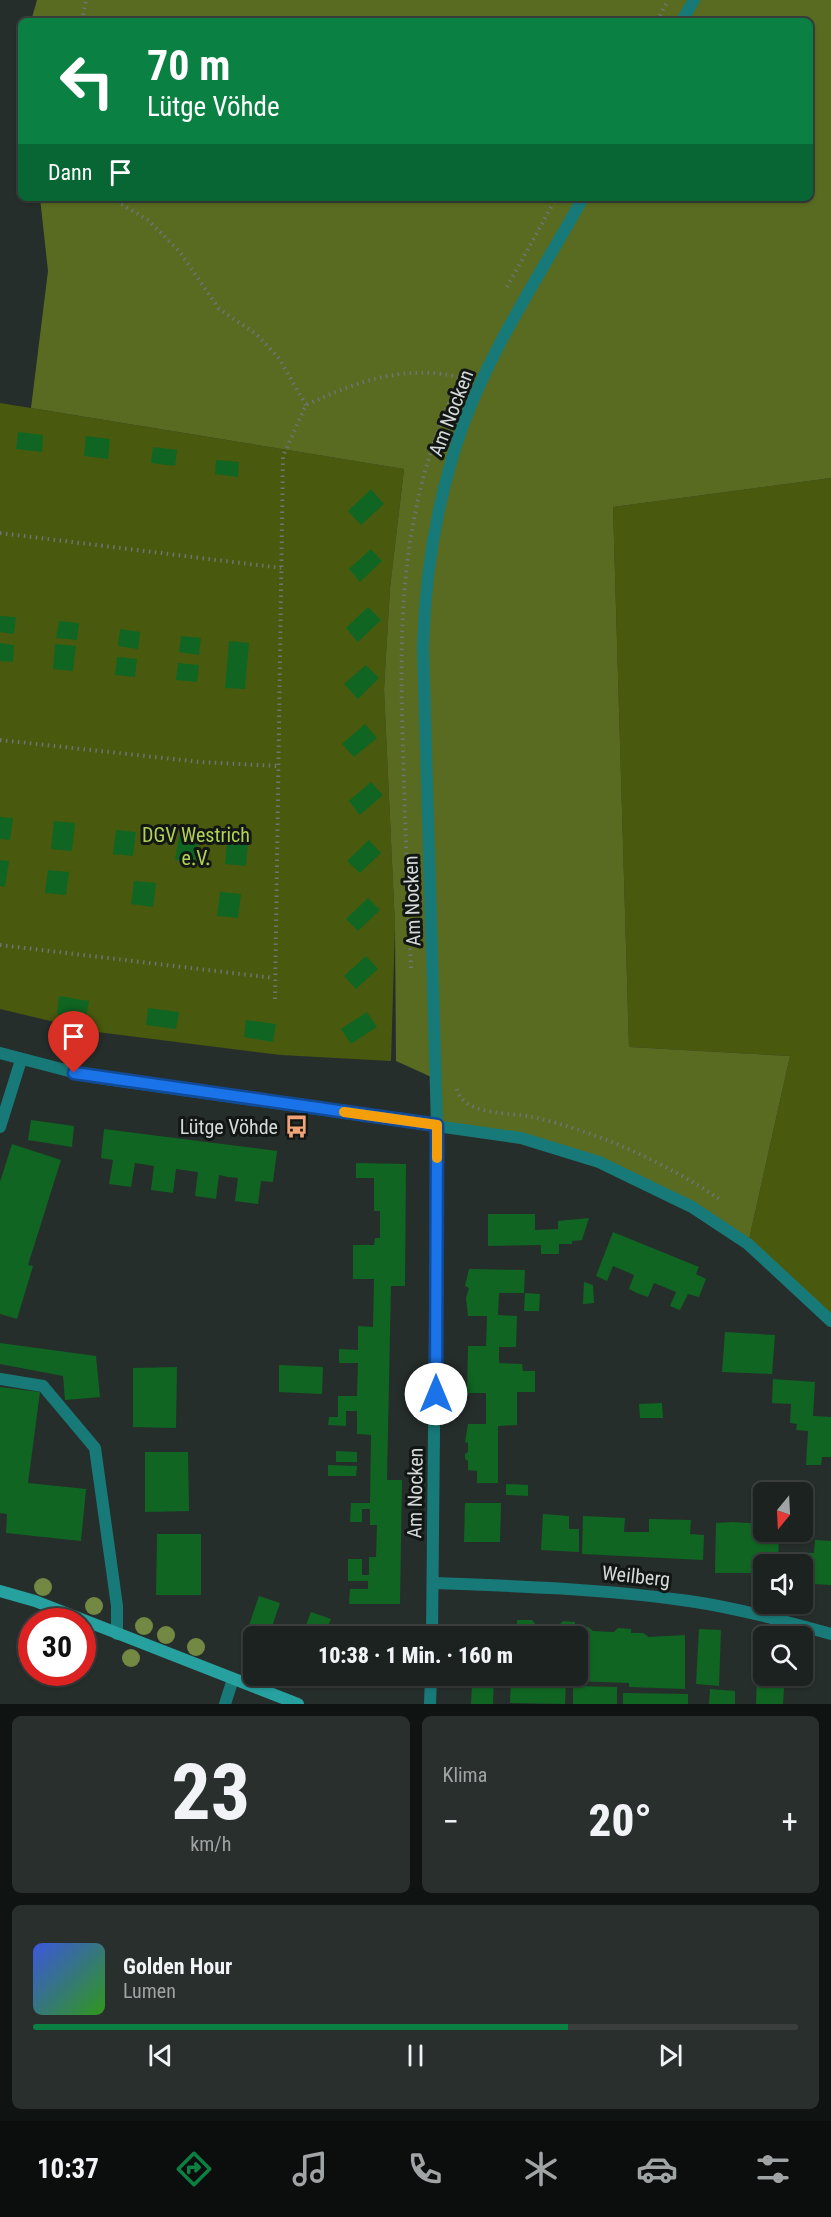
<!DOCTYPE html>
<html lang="de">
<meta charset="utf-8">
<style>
body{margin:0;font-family:"Roboto Condensed",sans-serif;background:#292f2d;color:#f1f3f6;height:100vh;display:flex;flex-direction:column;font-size:22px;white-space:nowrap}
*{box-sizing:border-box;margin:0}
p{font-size:20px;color:#a0a4a5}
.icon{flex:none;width:33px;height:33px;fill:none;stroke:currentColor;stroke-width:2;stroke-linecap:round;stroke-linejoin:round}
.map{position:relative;height:1704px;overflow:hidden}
.side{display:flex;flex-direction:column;gap:12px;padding:12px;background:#0f1312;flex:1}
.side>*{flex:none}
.guide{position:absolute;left:18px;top:18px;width:795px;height:183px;border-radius:9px;box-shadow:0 2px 4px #0004,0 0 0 2px #3a3f3e;background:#0b8043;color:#fff;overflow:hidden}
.needle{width:39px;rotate:198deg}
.tools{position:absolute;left:753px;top:1482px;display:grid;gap:12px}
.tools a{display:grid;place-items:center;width:60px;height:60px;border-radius:9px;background:#1c2220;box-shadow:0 2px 4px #0004,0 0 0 2px #3a3f3e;font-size:30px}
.speed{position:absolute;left:18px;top:1608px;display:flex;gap:12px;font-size:30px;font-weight:700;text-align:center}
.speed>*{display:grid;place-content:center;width:78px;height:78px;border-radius:50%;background:#1c2220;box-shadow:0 2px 4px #0004,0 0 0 2px #3a3f3e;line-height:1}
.speed .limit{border:9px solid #d22;background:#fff;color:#111}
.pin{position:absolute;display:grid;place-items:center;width:51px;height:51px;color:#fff;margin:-62px -26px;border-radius:50% 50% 50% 0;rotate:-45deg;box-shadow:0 0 6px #0007}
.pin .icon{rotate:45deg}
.me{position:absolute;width:66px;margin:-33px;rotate:0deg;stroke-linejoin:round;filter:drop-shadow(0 0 4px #0008)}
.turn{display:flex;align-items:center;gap:21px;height:126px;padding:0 30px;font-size:27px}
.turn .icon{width:78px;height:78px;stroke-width:2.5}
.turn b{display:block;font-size:42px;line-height:51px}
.then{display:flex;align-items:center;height:57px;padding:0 30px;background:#0003;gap:12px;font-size:22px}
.big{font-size:45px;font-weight:800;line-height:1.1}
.side .card{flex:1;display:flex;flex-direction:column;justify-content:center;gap:9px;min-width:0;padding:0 21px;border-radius:9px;background:#292f2d}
.side .dial{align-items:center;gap:0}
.dial b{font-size:78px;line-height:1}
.song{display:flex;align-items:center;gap:18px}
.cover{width:72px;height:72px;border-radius:9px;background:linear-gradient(135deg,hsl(230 70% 55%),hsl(110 70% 35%))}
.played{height:6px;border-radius:3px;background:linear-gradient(90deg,#0b8043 70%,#3a3f3e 70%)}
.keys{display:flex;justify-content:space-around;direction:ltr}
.heat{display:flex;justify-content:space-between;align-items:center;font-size:33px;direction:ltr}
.side .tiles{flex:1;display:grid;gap:12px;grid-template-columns:1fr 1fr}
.card:last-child{grid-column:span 2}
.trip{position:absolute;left:243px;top:1626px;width:345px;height:60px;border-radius:9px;background:#1c2220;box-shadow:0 2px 4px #0004,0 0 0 2px #3a3f3e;font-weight:800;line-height:60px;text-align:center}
.tabs{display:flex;height:96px;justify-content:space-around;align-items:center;background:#0b0e0d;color:#a0a4a5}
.tabs .icon{width:42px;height:42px}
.tabs .on{color:#0b8043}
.tabs b{font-size:27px;color:#f1f3f6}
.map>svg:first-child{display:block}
.green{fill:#495a0f}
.forest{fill:#586b20}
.building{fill:#106522}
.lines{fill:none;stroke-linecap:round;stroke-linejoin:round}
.path{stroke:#6d7471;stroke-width:4;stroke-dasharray:1.5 4.5;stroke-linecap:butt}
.service{stroke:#187a78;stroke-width:12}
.minor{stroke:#187a78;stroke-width:12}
.tertiary{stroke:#187a78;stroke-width:12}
.secondary{stroke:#26a19f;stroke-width:12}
.tree{fill:#738842}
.route-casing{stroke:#114b97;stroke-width:15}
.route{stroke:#1a73e8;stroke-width:10}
.slow{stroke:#f59e0b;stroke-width:10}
.labels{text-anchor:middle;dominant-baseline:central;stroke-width:6;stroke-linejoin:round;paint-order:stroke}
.street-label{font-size:20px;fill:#d5dbd8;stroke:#121614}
.park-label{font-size:20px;fill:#b2d254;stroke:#121614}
.poi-label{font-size:20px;fill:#d5dbd8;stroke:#121614;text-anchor:end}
</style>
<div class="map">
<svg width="831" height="1704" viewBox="0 0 831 1704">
<rect width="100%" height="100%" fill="#262e2b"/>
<g class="green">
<path d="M0 403 404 469 390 588 384 689 395 927 391 1061 281 1055 97 1032 0 1009Z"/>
<path d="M831 478V1321L748 1244 790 1056 629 1047 613 507Z"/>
</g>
<path class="forest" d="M37 0H831V478L613 507 629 1047 790 1056 748 1244 599 1162 521 1138 437 1125 438 1080 396 1061 395 927 384 689 390 588 404 469 31 408 48 271 40 198H810V21H31Z"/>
<g class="building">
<path d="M18 432 43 435 42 452 16 449Z"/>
<path d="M86 436 110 439 108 459 84 456Z"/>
<path d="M153 447 177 450 175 466 151 463Z"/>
<path d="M216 460 239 462 238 477 215 474Z"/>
<path d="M371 489 384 504 361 525 348 511Z"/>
<path d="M371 549 382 561 360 582 349 569Z"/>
<path d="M368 607 381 620 358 642 346 628Z"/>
<path d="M0 616 16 617 14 634 0 632Z"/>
<path d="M59 621 79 623 77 640 56 638Z"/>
<path d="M120 629 140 632 138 649 118 646Z"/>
<path d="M181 636 201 638 199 655 179 652Z"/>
<path d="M229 641 249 643 245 689 225 688Z"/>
<path d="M0 643 14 645 13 662 0 661Z"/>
<path d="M55 644 76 646 73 671 53 669Z"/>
<path d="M117 657 137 659 135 677 115 675Z"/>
<path d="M178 663 199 665 197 682 176 680Z"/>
<path d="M366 665 379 678 358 699 344 684Z"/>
<path d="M365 724 377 738 354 757 342 744Z"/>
<path d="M371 782 383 795 360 815 349 801Z"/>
<path d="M0 817 13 818 10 840 0 839Z"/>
<path d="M54 821 75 823 72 851 51 849Z"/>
<path d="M116 830 136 832 133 856 113 854Z"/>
<path d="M179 836 199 839 195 863 175 860Z"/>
<path d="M369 840 381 853 360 873 347 861Z"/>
<path d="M227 841 248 843 246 866 225 864Z"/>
<path d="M0 860 9 861 5 887 0 886Z"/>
<path d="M48 870 69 872 66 895 45 893Z"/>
<path d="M134 881 156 883 153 907 131 904Z"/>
<path d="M220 892 241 894 238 918 217 916Z"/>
<path d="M368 898 380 910 358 931 346 919Z"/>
<path d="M366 956 378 969 356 989 344 976Z"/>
<path d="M59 996 89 1001 86 1018 57 1014Z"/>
<path d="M148 1008 179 1012 176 1029 146 1025Z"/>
<path d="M367 1012 377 1027 351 1044 341 1029Z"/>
<path d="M246 1020 276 1024 273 1042 244 1037Z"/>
<path d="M31 1120 74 1126 72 1147 28 1140Z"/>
<path d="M104 1129 277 1151 273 1182 261 1181 258 1204 235 1201 238 1178 228 1177 219 1175 216 1199 195 1196 198 1172 176 1169 173 1193 151 1190 154 1166 135 1163 131 1187 109 1184 113 1160 101 1158Z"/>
<path d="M12 1144 61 1160 28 1265 33 1266 17 1319 0 1314V1182Z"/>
<path d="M356 1163 406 1164 405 1286H391L387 1480H402L400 1604H349L350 1589H368V1581H348V1559H362V1575H369V1557H376L377 1525H370V1509H362V1522H350L351 1503H370L371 1435 357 1434V1411H346V1426L328 1425 329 1417H338V1396H357L358 1363H339V1349L358 1350V1326L373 1327 374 1279H353V1245H374L375 1238H380V1211H374V1178H356Z"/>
<path d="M488 1214H535V1230L558 1229V1221L589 1218 582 1240 572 1241V1244H559V1254H541V1245L488 1246Z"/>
<path d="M613 1232 699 1267 696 1274 706 1279 699 1297 688 1294 680 1310 670 1306 676 1292 654 1283 648 1297 637 1293 629 1289 634 1275 613 1266 607 1281 596 1276Z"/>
<path d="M469 1269 525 1270 524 1293H499L498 1315 517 1316 516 1347H499V1363L522 1364 523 1371H535V1392H517V1425L498 1426V1483H477V1471L468 1470V1461L465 1459V1454L468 1452V1443L465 1442 468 1424H486V1393H467L468 1346H486L487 1316H468L466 1298 469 1288 465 1286Z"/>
<path d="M584 1282 593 1285 594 1303 583 1304Z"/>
<path d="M525 1293 540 1294 539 1311H524Z"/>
<path d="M725 1332 775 1335 772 1374 722 1372Z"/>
<path d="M0 1343 96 1356 100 1397 65 1400 63 1376 0 1364Z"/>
<path d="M279 1365 323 1367 322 1394 279 1392Z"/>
<path d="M177 1367 176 1428 133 1427V1368Z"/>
<path d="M773 1379 815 1382 813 1416 831 1417V1457H822L821 1465H806L808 1431 796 1430 797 1424 790 1423 791 1404 772 1403Z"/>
<path d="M0 1387 40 1392 28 1483 86 1489 81 1541 6 1533 7 1514 0 1513Z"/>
<path d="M662 1403 663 1418H640L639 1404Z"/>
<path d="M336 1451 357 1452V1462H336Z"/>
<path d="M145 1452H188L189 1511 145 1512Z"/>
<path d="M328 1465 357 1466 356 1476H328Z"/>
<path d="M506 1484 528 1485V1496L506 1495Z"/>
<path d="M465 1503H501L500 1542H464Z"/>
<path d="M543 1514 569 1516V1529H579V1552L541 1550Z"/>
<path d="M583 1516 625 1518 624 1532H649V1519L691 1520 690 1534 704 1535 703 1560 582 1554Z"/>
<path d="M732 1522 763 1524 764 1532H779L778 1564H764V1573H715L716 1523Z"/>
<path d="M157 1534H201V1595H156Z"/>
<path d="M815 1540 831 1541V1585L812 1584 813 1576H802V1564H790V1552L814 1553Z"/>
<path d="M259 1596 280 1603 269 1635 248 1628Z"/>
<path d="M311 1612 331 1619 328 1626 374 1636H302Z"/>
<path d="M517 1620H532L537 1626H558L563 1621 575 1622V1626L588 1627 593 1631 614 1632 618 1628 631 1629V1633H643L649 1637 685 1635V1689L629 1687V1683L574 1681V1676H578V1636H517Z"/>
<path d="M464 1627 507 1630V1636H464Z"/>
<path d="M699 1629 721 1630 719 1686 696 1684Z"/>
<path d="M758 1648H764V1676H780V1688H784L783 1704H756Z"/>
<path d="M363 1676H389L386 1684Z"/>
<path d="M476 1676H494L493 1704H471L472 1684H475Z"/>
<path d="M511 1681 566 1683 565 1704 510 1703Z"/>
<path d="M573 1686 617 1687V1704H573Z"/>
<path d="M710 1689 735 1691V1704H709Z"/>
<path d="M623 1693 688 1694V1704H623Z"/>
</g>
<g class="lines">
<g class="path">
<path d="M82 21 86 0"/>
<path d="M657 21 668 0"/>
<path d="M111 198 148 220 180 252 219 309 256 334 278 357 306 405"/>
<path d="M507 287 556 198"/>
<path d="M0 533 281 568"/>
<path d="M0 740 200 762 278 766"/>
<path d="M0 945 274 978"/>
<path d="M411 968C408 895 405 823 403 750 399 624 400 516 451 398"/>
<path d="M275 999 283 456 306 405C357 382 405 363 462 378"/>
<path d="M457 1089C463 1116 510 1112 533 1117 596 1131 669 1164 722 1201"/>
</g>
<g class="service">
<path d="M0 1127 21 1060"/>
<path d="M0 1379 43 1386 95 1448 117 1606V1634"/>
</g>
<g class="minor">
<path d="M0 1053 92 1077 521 1138 599 1162 692 1207 748 1244 831 1321"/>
<path d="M434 1583C519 1586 604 1589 689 1601 737 1608 784 1621 831 1634"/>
<path d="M432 1636 437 1125"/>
<path d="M225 1704 233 1679"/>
<path d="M430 1704 431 1676"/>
</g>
<g class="tertiary">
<path d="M682 21 694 0"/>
<path d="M437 1125 423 647C425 571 437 499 462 428 491 347 542 272 583 198"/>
</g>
<path class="secondary" d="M0 1591 35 1601 298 1704"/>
</g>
<g class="tree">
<circle cx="43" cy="1587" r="9"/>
<circle cx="94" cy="1606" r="9"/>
<circle cx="144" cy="1626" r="9"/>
<circle cx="166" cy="1635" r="9"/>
<circle cx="196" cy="1647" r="9"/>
<circle cx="131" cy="1658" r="9"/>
</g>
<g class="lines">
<defs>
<path id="route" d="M74 1073 437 1125 436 1394"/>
</defs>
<use href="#route" class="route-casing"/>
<use href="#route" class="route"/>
<path class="slow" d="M344 1112 437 1125V1158"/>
</g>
<defs>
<symbol id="bus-bare" viewBox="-9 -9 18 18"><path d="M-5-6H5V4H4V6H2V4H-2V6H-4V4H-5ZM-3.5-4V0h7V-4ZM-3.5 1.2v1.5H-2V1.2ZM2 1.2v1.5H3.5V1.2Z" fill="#efa377" stroke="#121614" stroke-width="2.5" paint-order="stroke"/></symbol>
</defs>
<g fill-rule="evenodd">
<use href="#bus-bare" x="280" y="1110" width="33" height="33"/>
</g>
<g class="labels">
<g class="street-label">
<text transform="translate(451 413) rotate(-69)">Am Nocken</text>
<text transform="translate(412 901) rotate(-92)">Am Nocken</text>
<text transform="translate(415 1493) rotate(-89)">Am Nocken</text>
<text transform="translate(636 1576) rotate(6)">Weilberg</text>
</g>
<g class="park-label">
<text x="196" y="835">DGV Westrich<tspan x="196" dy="23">e.V.</tspan></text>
</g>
<g class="poi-label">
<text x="278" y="1127">Lütge Vöhde</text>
</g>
</g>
</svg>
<div class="tools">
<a><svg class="needle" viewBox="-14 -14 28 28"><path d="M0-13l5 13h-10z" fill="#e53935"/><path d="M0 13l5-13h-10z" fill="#a0a4a5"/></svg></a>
<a><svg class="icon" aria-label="sound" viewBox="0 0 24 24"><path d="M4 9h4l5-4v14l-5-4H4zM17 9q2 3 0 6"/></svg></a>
<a><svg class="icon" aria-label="search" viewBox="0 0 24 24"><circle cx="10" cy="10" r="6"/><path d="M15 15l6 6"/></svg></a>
</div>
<div class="speed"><div class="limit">30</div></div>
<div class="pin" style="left:74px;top:1073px;background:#d93025"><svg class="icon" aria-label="arrive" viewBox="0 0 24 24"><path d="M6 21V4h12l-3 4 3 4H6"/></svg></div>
<svg class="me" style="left:436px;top:1394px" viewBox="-20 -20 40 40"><circle r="19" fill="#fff"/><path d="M0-13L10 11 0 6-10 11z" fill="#1a73e8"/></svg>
<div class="trip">10:38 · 1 Min. · 160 m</div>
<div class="guide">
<div class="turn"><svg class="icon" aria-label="left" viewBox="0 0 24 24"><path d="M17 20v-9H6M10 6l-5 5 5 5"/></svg><div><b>70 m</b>Lütge Vöhde</div></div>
<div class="then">Dann<svg class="icon" aria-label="arrive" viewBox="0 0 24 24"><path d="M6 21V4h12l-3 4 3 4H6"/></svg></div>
</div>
</div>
<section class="side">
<div class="tiles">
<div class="card dial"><b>23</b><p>km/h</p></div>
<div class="card"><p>Klima</p>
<div class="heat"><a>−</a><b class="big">20°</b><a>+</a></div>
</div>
<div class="card">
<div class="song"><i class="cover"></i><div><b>Golden Hour</b><p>Lumen</p></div></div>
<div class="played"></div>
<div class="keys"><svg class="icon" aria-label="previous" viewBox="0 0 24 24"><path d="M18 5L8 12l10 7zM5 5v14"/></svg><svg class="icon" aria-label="pause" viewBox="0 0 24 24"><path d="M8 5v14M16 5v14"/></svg><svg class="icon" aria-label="next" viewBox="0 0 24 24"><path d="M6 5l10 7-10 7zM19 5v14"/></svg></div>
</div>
</div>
</section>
<nav class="tabs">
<b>10:37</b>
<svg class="icon on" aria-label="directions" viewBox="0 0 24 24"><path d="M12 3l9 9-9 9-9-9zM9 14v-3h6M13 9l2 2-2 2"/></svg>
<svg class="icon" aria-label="music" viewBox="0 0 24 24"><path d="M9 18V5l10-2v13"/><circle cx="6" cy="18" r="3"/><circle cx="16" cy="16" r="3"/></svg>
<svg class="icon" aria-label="phone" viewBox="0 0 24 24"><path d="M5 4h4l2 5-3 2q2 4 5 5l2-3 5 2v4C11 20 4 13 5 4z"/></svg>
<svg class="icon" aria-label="climate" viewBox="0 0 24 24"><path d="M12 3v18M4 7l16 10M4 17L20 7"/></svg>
<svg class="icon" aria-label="car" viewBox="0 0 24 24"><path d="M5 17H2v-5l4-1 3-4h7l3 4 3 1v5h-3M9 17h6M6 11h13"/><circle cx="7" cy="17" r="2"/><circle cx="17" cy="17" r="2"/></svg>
<svg class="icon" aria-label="filters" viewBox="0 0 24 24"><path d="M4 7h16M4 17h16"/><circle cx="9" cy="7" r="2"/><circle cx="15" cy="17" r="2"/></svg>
</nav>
